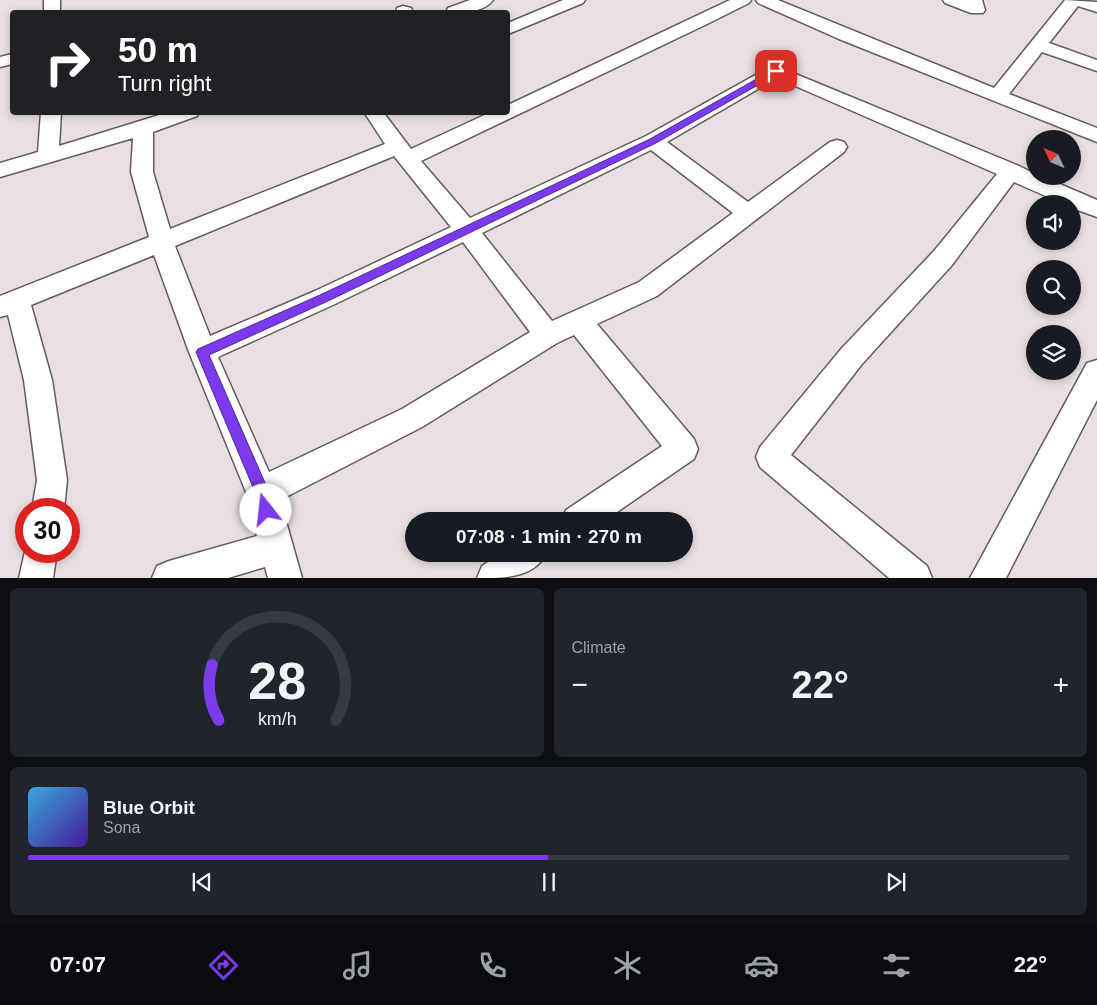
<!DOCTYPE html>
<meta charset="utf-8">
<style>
body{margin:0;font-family:Helvetica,sans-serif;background:#20242c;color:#f1f3f6;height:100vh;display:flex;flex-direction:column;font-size:19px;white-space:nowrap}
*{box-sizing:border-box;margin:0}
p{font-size:16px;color:#9ea1a6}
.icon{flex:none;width:28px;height:28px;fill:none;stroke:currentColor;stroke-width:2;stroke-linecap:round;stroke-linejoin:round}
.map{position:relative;height:578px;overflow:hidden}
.panel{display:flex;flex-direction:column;gap:10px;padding:10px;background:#0d0f14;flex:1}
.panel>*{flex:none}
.hud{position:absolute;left:10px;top:10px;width:500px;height:105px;border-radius:5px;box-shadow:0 2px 8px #0003;background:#202124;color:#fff;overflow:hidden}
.needle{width:32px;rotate:314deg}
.fabs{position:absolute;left:1026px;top:130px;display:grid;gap:10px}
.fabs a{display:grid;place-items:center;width:55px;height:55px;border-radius:50%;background:#171b24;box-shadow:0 2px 8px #0003;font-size:25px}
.speed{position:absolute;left:15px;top:498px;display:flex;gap:10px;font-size:25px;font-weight:700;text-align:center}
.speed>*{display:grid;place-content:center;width:65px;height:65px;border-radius:50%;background:#171b24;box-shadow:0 2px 8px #0003;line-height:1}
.speed .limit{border:8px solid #d22;background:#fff;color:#111}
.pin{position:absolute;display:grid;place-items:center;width:42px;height:42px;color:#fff;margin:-21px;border-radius:10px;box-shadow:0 2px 8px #0006}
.me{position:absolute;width:55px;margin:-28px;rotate:344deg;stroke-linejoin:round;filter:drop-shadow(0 0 4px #0008)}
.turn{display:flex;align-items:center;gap:18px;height:105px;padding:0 25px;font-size:22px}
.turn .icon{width:65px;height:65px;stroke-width:2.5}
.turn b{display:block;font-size:35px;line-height:42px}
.big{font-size:38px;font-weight:700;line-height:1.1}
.panel .tile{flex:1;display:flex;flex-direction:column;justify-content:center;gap:8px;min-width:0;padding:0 18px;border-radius:8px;background:#20242c}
.panel .dial{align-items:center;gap:0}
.dial svg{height:130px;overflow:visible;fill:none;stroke:#363941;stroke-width:7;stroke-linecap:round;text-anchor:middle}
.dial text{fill:#f1f3f6;stroke:none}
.song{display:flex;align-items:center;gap:15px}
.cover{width:60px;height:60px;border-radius:8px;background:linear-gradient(135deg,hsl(200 70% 55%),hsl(260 70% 35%))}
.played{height:5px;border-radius:2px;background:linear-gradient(90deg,#7c3aed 50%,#363941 50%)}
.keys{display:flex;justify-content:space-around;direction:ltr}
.heat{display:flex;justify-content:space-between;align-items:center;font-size:28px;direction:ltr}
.panel .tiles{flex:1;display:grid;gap:10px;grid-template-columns:1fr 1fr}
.tile:last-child{grid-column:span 2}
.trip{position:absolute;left:405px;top:512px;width:288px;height:50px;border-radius:25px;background:#171b24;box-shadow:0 2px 8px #0003;font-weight:700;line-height:50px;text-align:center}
.dock{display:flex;height:80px;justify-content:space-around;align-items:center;background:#090b0e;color:#9ea1a6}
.dock .icon{width:35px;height:35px}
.dock .current{color:#7c3aed}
.dock b{font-size:22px;color:#f1f3f6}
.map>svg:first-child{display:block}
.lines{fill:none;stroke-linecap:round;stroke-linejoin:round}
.street-casing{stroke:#635b5c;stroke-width:3}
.street{fill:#fff;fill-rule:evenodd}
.route{fill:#7c3aed;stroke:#51269a}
</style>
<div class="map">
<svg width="1097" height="578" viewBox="0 0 1097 578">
<rect width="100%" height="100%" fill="#e9dfe1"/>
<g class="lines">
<defs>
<g id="street">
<rect x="44" y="0" width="16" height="12"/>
<path d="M470 0H493C484 13 459 14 446 12L448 8Z"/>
<path d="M563 0H585L583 3 508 34V23Z"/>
<path d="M730 0H751L749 3 707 24 421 161 470 218 646 136 770 67 776 66 1019 166 1035 174V176H1041L1097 200V217L1072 208V204H1064L1014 182 952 265 862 364 791 455 927 566 932 578H889L760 467 756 457 760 447 842 348 934 251 997 174 777 78 667 142 748 202 830 142 837 140 844 142 847 147 844 152 657 296 597 324 694 439 698 449 694 459 604 521H561L566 510 662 446 574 335 557 343 422 427 280 500 302 578H268L265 567 228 578H152L157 566 169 561 257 536 246 492 189 352 154 255 31 305 52 380 67 480 64 509H32L37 480 24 380 8 315 0 317V296L149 237 131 172 133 138 0 177V163L38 152 41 112H61L59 146 169 112H199L197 116 153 132V172L170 229 385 144 364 112H383L411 149 491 112H508V105ZM651 150 733 213 639 282 552 321 482 233ZM394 156 451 227 315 291 210 336 175 246ZM463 242 530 332 402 409 269 472 218 357 333 305Z"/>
<path d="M756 0H778L994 88 1065 0 1097 2V12L1078 6 1049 43 1097 60V71L1042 52 1009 94 1097 128V142L839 39 758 3Z"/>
<path d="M943 0H982L985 10 983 13H971L945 3Z"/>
<path d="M403 6 411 8 413 12H396L397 8Z"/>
<path d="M12 54V64L0 67V57Z"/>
<path d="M1097 360V400L1006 578H970L1087 363Z"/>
<path d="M26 547V551H57L53 578H19Z"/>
<path d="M500 554H546C533 578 505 578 477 578L482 566Z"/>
</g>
</defs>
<use href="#street" class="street-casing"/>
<use href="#street" class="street"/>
</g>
<path class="route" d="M776 68 780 71 779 73 656 143 328 301 209 355 269 492 273 510 271 515 266 517 261 515 255 492 196 352 198 349 320 295 589 168 650 139Z"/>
</svg>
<div class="fabs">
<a><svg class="needle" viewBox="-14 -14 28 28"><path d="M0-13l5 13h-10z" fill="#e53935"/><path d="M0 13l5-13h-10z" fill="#9ea1a6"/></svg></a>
<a><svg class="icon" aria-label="sound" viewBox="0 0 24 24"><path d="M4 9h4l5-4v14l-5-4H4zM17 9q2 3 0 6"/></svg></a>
<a><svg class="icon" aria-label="search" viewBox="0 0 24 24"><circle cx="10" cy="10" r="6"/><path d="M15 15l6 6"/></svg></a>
<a><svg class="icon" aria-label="layers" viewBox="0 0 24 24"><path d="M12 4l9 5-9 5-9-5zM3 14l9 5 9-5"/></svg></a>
</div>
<div class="speed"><div class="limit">30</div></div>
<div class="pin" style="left:776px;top:71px;background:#d93025"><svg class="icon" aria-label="arrive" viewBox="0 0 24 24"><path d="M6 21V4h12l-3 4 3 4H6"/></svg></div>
<svg class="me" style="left:266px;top:510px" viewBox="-20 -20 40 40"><circle r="19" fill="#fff"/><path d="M0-13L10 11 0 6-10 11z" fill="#7c3aed"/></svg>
<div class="trip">07:08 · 1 min · 270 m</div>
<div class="hud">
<div class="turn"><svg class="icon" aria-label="right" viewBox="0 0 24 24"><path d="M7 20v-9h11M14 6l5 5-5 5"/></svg><div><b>50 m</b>Turn right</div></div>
</div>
</div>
<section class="panel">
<div class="tiles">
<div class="tile dial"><svg viewBox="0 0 100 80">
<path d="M14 69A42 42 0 1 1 86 69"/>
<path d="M14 69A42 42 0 0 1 10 35" stroke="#7c3aed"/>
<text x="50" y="56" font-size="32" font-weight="700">28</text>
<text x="50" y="72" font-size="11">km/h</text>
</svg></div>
<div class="tile"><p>Climate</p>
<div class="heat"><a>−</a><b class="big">22°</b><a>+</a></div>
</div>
<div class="tile">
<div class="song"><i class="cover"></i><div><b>Blue Orbit</b><p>Sona</p></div></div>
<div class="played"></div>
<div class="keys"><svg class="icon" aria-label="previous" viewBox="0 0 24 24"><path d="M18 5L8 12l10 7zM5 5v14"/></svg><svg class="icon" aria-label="pause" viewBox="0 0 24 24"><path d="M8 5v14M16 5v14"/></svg><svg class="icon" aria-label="next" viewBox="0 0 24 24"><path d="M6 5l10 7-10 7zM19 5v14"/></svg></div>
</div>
</div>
</section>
<nav class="dock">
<b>07:07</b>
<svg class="icon current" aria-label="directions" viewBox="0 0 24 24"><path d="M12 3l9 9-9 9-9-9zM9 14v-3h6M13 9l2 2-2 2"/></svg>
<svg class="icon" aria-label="music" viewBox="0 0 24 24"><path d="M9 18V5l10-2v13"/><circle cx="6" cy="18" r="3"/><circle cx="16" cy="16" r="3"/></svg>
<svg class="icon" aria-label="phone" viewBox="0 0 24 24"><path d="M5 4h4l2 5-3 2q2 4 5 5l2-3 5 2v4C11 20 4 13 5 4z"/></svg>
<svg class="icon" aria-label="climate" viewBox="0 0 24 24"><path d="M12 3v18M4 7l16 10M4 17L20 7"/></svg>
<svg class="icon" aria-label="car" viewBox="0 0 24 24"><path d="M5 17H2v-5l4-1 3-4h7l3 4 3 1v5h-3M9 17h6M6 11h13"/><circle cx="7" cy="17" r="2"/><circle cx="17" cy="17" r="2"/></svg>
<svg class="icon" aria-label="filters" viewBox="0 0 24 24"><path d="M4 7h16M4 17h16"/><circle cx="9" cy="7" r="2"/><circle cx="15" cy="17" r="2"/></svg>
<b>22°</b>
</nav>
